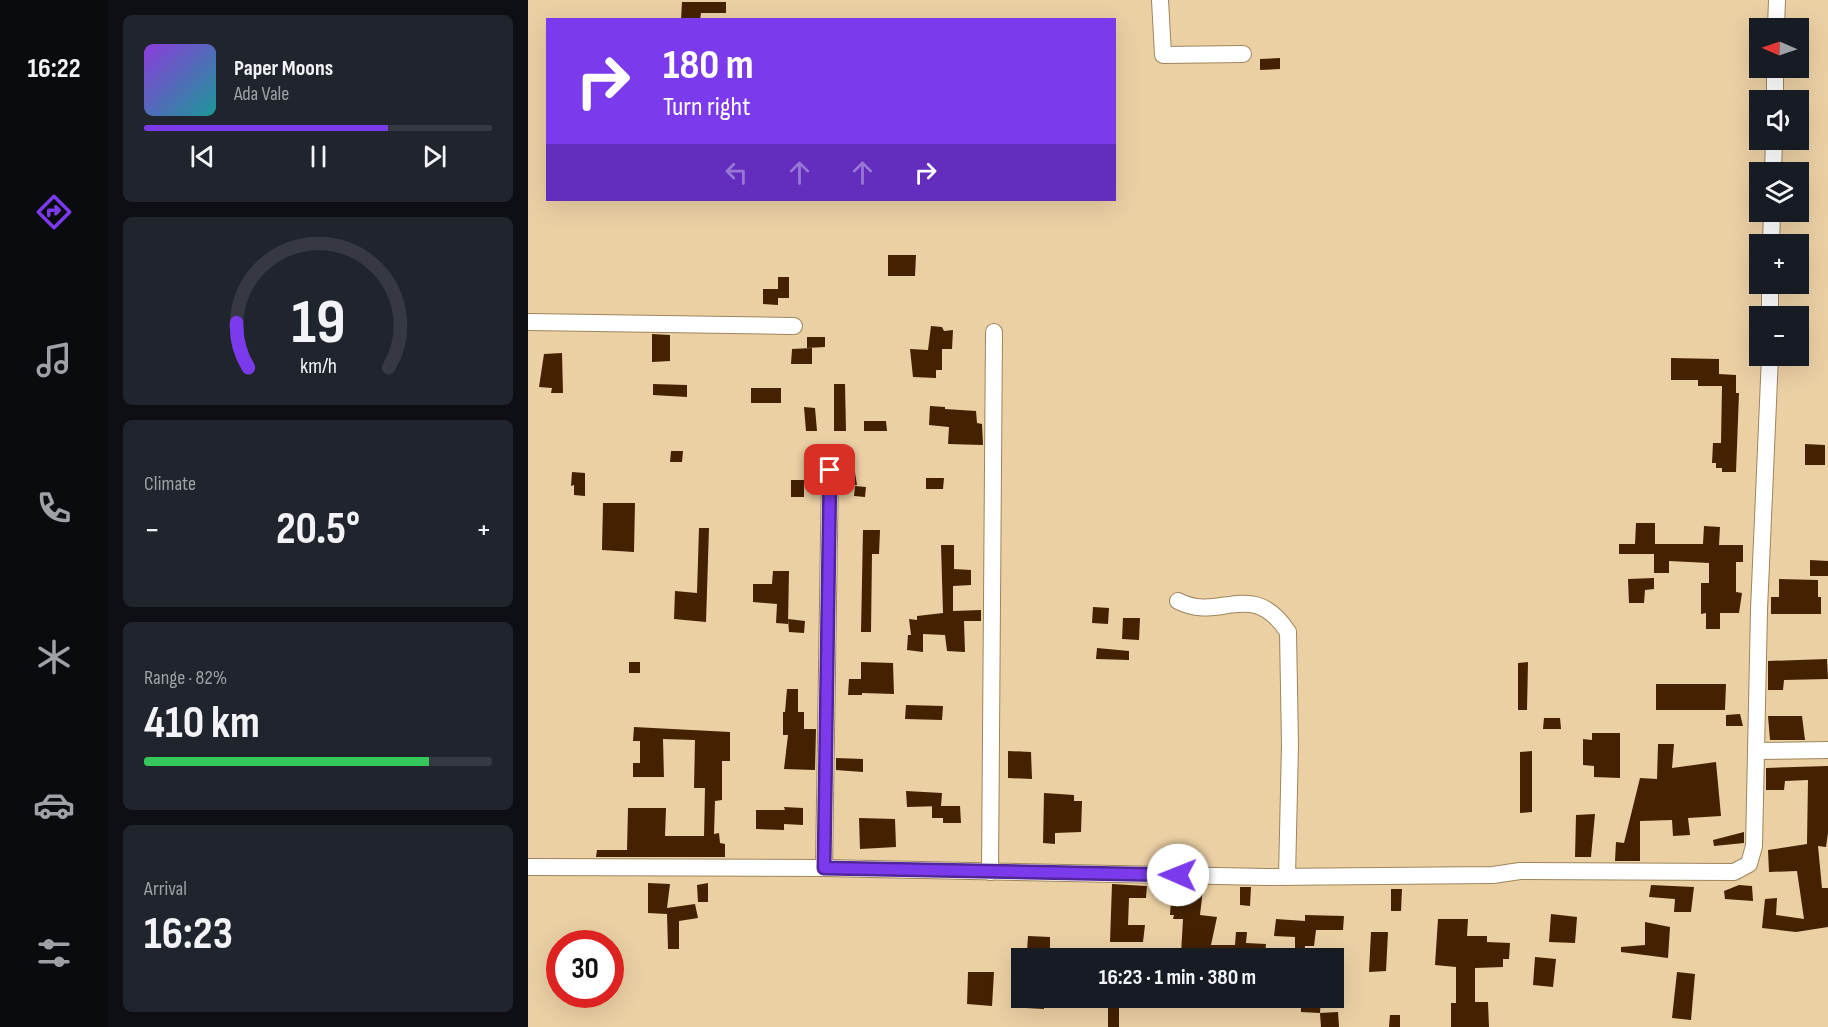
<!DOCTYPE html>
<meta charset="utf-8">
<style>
body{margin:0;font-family:"Sofia Sans Condensed",sans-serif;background:#20242c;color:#f1f3f6;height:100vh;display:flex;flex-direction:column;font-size:22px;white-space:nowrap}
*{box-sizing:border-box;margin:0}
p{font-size:20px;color:#9ea1a6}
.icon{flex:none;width:33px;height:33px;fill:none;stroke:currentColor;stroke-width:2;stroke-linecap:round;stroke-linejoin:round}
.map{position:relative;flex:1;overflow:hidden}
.side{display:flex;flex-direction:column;gap:15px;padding:15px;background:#0d0f14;width:420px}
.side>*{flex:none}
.top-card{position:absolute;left:18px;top:18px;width:570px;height:183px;border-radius:0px;box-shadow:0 6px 24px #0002;background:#7c3aed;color:#fff;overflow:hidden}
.needle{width:39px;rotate:272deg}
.buttons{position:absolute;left:1221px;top:18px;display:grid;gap:12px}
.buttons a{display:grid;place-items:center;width:60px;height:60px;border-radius:0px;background:#171b24;box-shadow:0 6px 24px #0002;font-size:30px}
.speed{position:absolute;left:18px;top:930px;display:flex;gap:12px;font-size:30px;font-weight:700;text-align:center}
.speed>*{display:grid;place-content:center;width:78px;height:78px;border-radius:50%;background:#171b24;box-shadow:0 6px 24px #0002;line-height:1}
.speed .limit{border:9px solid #d22;background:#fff;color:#111}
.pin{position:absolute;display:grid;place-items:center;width:51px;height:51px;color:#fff;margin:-26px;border-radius:12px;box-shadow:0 3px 9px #0006}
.me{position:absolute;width:66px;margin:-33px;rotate:271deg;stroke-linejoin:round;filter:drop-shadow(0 0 4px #0008)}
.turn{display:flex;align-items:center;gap:21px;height:126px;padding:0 18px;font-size:27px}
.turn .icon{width:78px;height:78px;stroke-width:2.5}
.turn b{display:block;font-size:42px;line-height:51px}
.lanes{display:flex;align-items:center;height:57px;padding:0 18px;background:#0003;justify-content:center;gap:30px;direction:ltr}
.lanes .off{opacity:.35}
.big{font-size:45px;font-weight:700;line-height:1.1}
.side .card{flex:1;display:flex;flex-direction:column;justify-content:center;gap:9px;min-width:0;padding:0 21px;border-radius:9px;background:#20242c}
.side .dial{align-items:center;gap:0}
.dial svg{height:156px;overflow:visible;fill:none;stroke:#363941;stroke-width:7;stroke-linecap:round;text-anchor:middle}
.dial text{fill:#f1f3f6;stroke:none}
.song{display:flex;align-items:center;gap:18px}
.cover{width:72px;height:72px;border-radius:9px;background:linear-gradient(135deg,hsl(270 70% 55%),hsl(180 70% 35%))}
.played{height:6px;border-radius:3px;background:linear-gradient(90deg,#7c3aed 70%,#363941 70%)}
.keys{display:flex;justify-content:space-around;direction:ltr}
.heat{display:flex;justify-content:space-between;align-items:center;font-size:33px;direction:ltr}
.charge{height:9px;border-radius:4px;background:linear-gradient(90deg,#34c759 82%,#363941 0)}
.trip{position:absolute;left:483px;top:948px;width:333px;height:60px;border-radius:0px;background:#171b24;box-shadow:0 6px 24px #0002;font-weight:700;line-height:60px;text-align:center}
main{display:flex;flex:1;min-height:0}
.tabs{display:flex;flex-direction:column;width:108px;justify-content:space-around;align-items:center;background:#090b0e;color:#9ea1a6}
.tabs .icon{width:42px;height:42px}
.tabs .active{color:#7c3aed}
.tabs b{font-size:27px;color:#f1f3f6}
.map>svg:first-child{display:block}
.building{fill:#442100}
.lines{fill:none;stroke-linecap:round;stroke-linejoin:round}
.minor-casing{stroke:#9e855b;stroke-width:18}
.minor{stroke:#fff;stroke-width:16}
.route-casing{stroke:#51269a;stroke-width:15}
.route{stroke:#7c3aed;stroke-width:10}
</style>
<main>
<nav class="tabs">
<b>16:22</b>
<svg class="icon active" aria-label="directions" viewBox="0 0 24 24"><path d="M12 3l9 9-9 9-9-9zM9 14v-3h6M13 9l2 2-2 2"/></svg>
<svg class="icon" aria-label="music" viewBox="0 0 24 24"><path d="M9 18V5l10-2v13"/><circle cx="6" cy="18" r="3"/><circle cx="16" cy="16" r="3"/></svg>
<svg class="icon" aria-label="phone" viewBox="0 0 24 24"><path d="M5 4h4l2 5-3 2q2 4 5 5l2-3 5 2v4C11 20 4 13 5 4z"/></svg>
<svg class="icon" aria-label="climate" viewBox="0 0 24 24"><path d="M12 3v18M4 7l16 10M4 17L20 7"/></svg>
<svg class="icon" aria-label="car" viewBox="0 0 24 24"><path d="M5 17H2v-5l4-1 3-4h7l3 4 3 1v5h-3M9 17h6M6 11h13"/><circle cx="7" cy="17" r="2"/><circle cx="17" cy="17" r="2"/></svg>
<svg class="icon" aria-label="filters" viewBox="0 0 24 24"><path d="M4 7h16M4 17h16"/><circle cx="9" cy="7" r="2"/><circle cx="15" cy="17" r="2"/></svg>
</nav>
<section class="side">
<div class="card">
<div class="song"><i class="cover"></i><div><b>Paper Moons</b><p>Ada Vale</p></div></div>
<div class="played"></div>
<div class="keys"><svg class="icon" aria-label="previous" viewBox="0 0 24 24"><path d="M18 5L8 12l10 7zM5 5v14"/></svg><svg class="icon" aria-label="pause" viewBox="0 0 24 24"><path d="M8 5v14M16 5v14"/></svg><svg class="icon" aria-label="next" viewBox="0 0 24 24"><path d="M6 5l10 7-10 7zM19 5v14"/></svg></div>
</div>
<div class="card dial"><svg viewBox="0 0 100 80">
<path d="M14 69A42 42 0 1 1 86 69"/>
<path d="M14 69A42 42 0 0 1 8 46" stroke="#7c3aed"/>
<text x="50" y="56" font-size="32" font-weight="700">19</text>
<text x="50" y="72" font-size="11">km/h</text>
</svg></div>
<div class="card"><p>Climate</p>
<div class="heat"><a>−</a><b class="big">20.5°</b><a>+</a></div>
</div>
<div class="card"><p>Range · 82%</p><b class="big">410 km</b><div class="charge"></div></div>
<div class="card"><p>Arrival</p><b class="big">16:23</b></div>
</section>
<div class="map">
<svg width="1300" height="1027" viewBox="0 0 1300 1027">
<rect width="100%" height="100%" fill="#ebd0a4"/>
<g class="building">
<path d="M154 2H198V13H173L172 20H153Z"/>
<path d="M752 58V69L732 70V59Z"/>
<path d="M360 255H388L387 276H360Z"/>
<path d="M250 277H261V298H250V305L235 304V289H250Z"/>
<path d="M403 326 414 327 416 331 425 330 424 349H414V370H408V378L385 377 382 349 400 350Z"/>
<path d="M124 334 142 335V361L124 362Z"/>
<path d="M279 337H297V347L279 348Z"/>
<path d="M284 348V364H263L264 349Z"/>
<path d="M34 353 35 393H23L24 388 11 387 16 354Z"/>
<path d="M1143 358 1191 359V374L1208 375V393H1211L1208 472H1194V468H1188V463H1184L1185 443H1193L1194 386H1170V380H1143Z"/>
<path d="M125 384 159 385V397L125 395Z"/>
<path d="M306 384H317L318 431H306Z"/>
<rect x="223" y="388" width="30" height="15"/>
<path d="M402 406 417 407V409L448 411 449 423 454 424 455 445 420 444 421 427 401 425Z"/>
<path d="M276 407 287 408 289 431H278Z"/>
<path d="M336 421H358L359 431H336Z"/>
<path d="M1277 444 1297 445V465H1277Z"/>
<path d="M143 451H155L154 462H142Z"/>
<path d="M311 465 326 466 329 485 312 486Z"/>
<path d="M44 472 57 473V496L46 495V485L43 486Z"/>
<path d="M398 478H416L415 489H398Z"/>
<rect x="263" y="480" width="13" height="17"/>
<path d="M327 486 338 487 337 497 326 496Z"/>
<path d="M75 503H107L106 552 74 550Z"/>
<path d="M1108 523H1127V544H1175L1176 526 1192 527 1191 545H1215V562H1208V592L1214 593 1211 613H1192V629H1178V613L1173 614V583H1181V563L1141 561V573H1126V554H1091V544H1107Z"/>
<path d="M171 528H181L178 622 146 619 147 591 169 593Z"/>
<path d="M335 530H352L351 554H344L343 632H333Z"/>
<path d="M413 545H426V569L443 570V585L425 586V611L453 610V621H436L437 652 419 651 417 635 395 634V652L379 650 380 635H383L381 619 389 620V616L415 613Z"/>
<path d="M1282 560 1300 561V576H1282Z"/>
<path d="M245 571H261L260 624 248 623 249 604 225 602V584H244Z"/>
<path d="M1126 578V589L1117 590 1116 603H1101L1100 579Z"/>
<path d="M1251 579 1290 580V597H1293V614H1243V597H1251Z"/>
<path d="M565 607 581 608 580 624 564 623Z"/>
<path d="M595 618H612L611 640 594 639Z"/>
<path d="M260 619 277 621 276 633 261 632Z"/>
<path d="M569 648 601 651V660L568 659Z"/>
<path d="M1299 659 1300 679 1256 680 1255 690H1240V661Z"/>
<rect x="101" y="662" width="11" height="11"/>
<path d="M333 662 365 663 366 694 334 693V695H320L321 679H333Z"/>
<path d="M1000 662 999 710H990V663Z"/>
<path d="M1128 684H1198L1197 710H1128Z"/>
<path d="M259 689H270V712H276V729H288L287 770 256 769 260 735H255V712H257Z"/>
<path d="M378 705 415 706 414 720 377 719Z"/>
<path d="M1212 714 1215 726H1198V715Z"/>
<path d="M1240 716H1274L1277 740H1242Z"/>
<path d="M1016 718H1032L1033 729H1015Z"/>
<path d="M106 727 202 732V761H194V800L187 801 186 834 191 833 192 843 197 844V857H68L69 850H99L100 808H138L137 836H176L177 788H166L167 740 135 739 136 777H105V763H112V741H105Z"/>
<path d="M1064 733H1092V778L1066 777V766L1055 765V739L1064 740Z"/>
<path d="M1130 744H1146L1144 768 1188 762 1193 816 1160 818 1162 835 1145 836 1144 820 1112 821V861H1087L1088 842 1096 843 1112 778 1129 779Z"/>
<path d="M480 751 503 752 504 779 480 778Z"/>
<path d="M1004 751V812L992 813V752Z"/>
<path d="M308 758 335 759V772L308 770Z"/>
<path d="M1300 766V833L1298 847 1290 846 1294 888H1300V927L1268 932 1234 928 1237 899 1249 898 1248 915 1276 919 1269 871 1241 872 1240 850 1279 844 1280 780 1257 781 1256 790H1238V768Z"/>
<path d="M378 791 414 793 413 806 379 807Z"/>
<path d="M516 793 546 795V801H554L553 832 527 833V844L515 843Z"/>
<path d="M404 806H432L433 823H415V818H404Z"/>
<path d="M256 807 275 808V825L256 824V830L228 829V810H257Z"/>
<path d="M1067 814 1063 857H1047L1048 815Z"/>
<path d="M331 818 367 819 368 847 332 849Z"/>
<path d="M1216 832V843L1186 846 1185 840Z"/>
<path d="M120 883 142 884 139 908 167 904 170 918 151 921V949H140L139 914 120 913Z"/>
<path d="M180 883V902H170L169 885Z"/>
<path d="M584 884 619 886 618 898H601L600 925H617L615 942H582Z"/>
<path d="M1123 885 1166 887 1163 912H1146L1147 899 1121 897Z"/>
<path d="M1211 885 1224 886 1225 901 1197 899 1196 891Z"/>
<path d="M644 886H666L675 889 672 915 689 917 683 945H707L708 932H719L718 943 738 944 737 954 723 953 722 958 653 954 655 919H645L646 915H642Z"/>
<path d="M712 887H723L722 906 712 905Z"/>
<path d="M863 889H874L873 911H863Z"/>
<path d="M1023 914 1049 917 1047 943 1021 942Z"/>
<path d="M777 915 816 916 815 930H788L786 946H777L776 958H767V937L746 936 748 919 777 921Z"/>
<path d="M910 919H940L939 936H959V942L982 943 981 959H975V967L947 968V1002H960L961 1027H923V1003H928V967L907 965Z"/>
<path d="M1117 922 1142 927 1140 958 1093 952V947L1117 945Z"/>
<path d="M843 932H860L858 971 841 972Z"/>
<path d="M500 936 522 937V953L499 952Z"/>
<path d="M1007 957 1028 959 1025 987 1005 985Z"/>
<path d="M440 972H466L464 1006 439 1004Z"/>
<path d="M1149 972 1167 974 1163 1020 1144 1018Z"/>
<path d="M498 998H516V1009L498 1008Z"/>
<path d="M773 998H793L792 1013 773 1012Z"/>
<rect x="580" y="1002" width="11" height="25"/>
<path d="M810 1012 811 1027H793L792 1013Z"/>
<path d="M862 1015H872V1027H861Z"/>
</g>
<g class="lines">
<defs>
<g id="minor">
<path d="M632 0 635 55 715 54"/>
<path d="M1248 28 1249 0"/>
<path d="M1247 100V68"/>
<path d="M1245 172 1246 140"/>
<path d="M1243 244 1244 212"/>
<path d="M1242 284V316"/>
<path d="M0 322 266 326"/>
<path d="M650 601C692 623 724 577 760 632L762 745 759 877"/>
<path d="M1228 751 1300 750"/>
<path d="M0 867 296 868 739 877 965 875 992 871 1206 872 1221 864 1226 846 1231 610 1242 356"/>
<path d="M296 868 302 470"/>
<path d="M462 872 466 332"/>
</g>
</defs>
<use href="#minor" class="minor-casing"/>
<use href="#minor" class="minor"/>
</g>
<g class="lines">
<defs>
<path id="route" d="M302 470 296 868 650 875"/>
</defs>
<use href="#route" class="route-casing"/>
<use href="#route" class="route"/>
</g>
</svg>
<div class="buttons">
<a><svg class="needle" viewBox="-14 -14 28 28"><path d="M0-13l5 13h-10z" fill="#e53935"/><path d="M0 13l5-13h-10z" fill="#9ea1a6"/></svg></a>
<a><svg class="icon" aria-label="sound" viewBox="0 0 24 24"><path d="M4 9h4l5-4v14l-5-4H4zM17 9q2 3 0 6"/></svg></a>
<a><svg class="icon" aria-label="layers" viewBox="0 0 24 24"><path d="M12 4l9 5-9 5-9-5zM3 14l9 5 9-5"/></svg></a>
<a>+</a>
<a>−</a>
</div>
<div class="speed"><div class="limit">30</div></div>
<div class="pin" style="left:302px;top:470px;background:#d93025"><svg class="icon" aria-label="arrive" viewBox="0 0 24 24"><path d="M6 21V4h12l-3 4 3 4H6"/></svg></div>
<svg class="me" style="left:650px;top:875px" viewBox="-20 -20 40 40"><circle r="19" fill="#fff"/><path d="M0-13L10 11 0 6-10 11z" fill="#7c3aed"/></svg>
<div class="trip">16:23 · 1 min · 380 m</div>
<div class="top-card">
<div class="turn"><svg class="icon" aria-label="right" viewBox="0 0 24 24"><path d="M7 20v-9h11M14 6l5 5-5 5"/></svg><div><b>180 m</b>Turn right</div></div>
<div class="lanes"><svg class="icon off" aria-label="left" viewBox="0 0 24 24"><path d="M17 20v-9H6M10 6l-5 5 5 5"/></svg><svg class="icon off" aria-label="ahead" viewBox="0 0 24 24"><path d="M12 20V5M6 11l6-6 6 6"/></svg><svg class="icon off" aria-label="ahead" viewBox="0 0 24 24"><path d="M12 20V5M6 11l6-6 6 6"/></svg><svg class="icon" aria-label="right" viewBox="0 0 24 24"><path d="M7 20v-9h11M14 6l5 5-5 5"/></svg></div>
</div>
</div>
</main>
